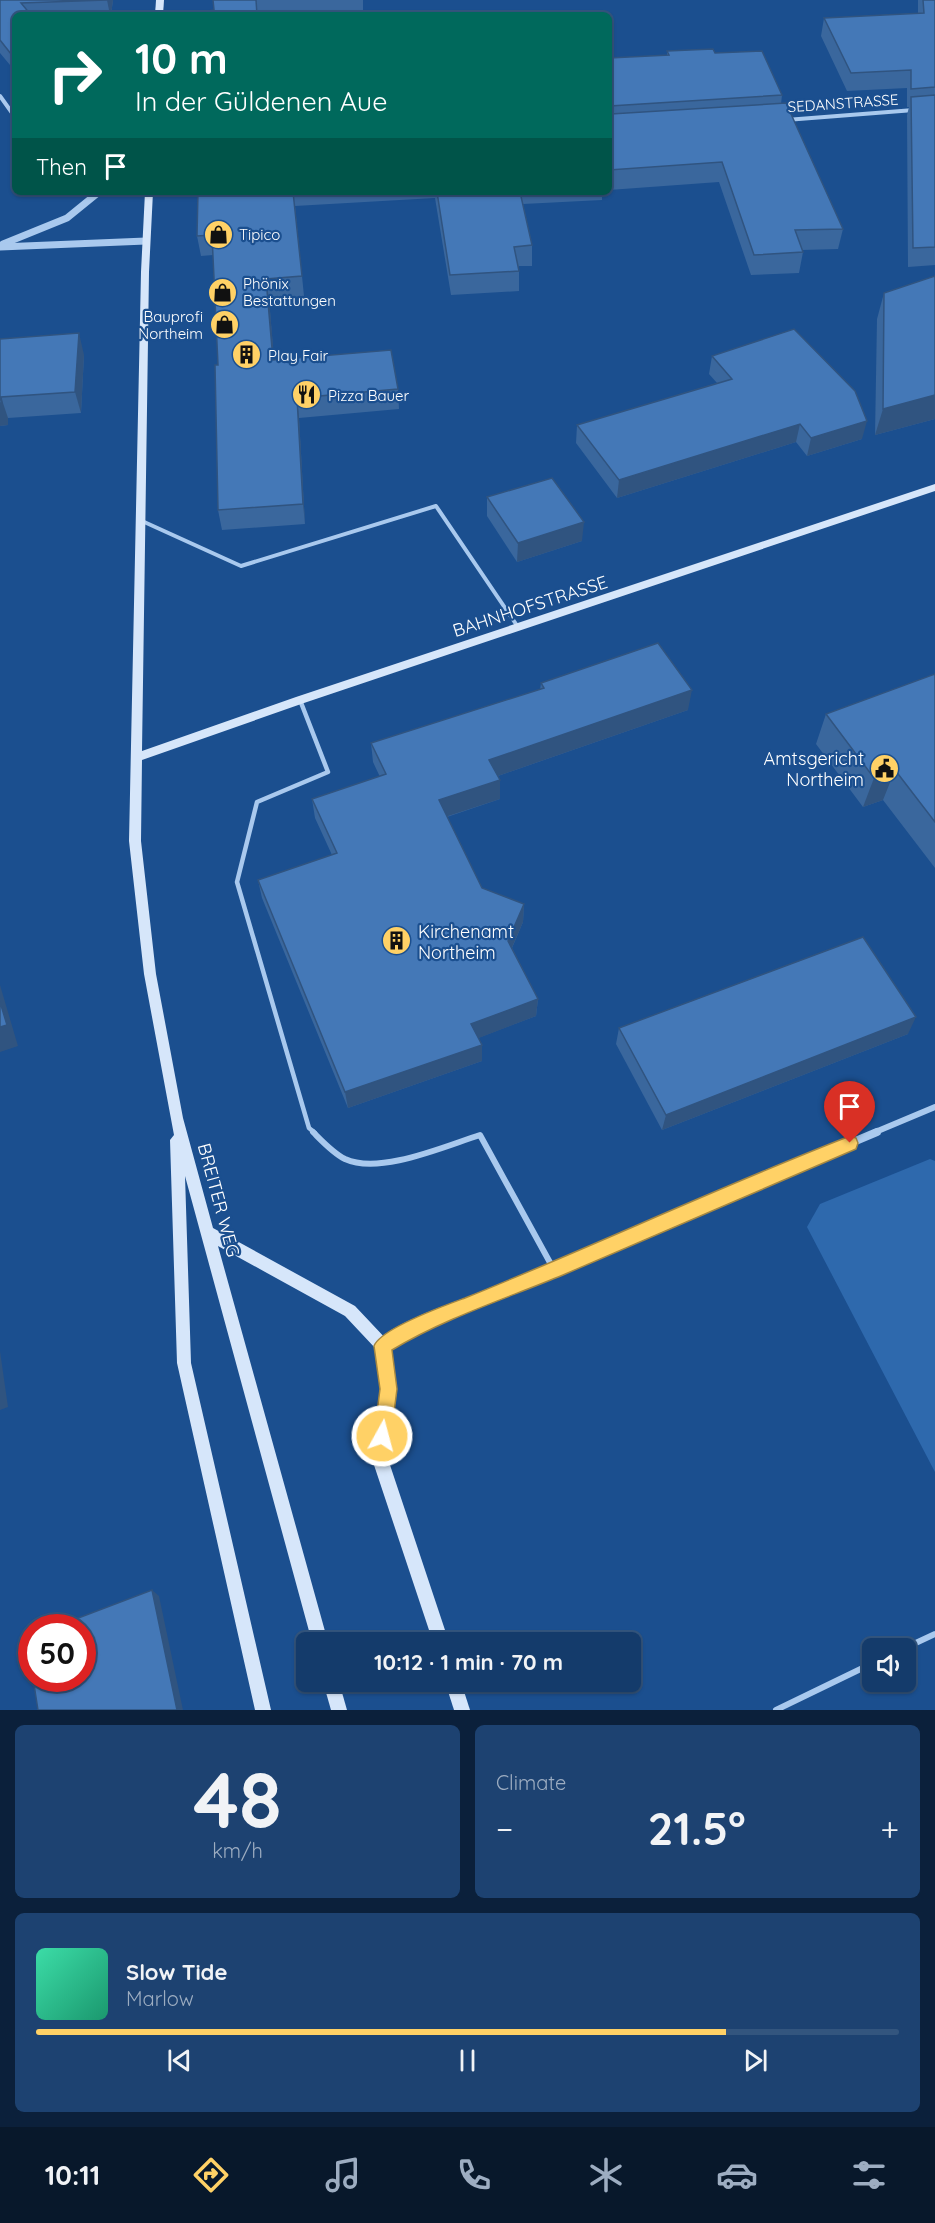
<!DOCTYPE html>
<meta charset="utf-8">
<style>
body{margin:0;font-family:Quicksand,sans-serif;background:#1d4271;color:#f1f3f6;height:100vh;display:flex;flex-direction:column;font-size:22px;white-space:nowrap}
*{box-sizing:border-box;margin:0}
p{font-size:20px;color:#9dadc1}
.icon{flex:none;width:33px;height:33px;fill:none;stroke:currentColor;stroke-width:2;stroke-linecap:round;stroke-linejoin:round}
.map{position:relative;height:1710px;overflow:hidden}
.drawer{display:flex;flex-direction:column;gap:15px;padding:15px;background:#0b203b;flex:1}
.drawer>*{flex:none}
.banner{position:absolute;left:12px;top:12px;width:600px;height:183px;border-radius:9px;box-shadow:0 2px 4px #0004,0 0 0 2px #33557e;background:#00695c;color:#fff;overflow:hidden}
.tools{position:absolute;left:862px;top:1638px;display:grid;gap:12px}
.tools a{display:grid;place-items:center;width:54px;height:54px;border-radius:9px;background:#143b6b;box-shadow:0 2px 4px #0004,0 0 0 2px #33557e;font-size:30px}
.speed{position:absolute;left:18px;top:1614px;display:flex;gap:12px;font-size:30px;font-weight:700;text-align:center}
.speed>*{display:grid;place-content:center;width:78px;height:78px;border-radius:50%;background:#143b6b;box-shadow:0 2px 4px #0004,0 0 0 2px #33557e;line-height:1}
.speed .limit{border:9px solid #d22;background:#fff;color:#111}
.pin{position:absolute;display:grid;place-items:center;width:51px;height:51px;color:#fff;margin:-62px -26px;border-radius:50% 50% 50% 0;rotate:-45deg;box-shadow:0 0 6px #0007}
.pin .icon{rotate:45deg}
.me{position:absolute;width:66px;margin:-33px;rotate:7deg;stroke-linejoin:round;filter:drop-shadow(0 0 4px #0008)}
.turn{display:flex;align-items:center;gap:21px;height:126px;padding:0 24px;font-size:27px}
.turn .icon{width:78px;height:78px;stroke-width:2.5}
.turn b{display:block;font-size:42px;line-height:51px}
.then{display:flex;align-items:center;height:57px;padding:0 24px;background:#0003;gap:12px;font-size:22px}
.big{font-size:45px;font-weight:700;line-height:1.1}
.drawer .tile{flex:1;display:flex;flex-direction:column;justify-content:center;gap:9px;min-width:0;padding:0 21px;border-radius:9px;background:#1d4271}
.drawer .dial{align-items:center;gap:0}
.dial b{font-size:78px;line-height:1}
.song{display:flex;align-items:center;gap:18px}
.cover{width:72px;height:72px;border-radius:9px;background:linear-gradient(135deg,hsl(160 70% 55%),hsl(160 70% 35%))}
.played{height:6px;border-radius:3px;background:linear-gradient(90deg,#ffd166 80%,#33557e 80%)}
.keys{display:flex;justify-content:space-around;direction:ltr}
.heat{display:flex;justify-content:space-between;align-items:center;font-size:33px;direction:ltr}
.drawer .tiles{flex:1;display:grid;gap:15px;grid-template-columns:1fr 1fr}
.tile:last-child{grid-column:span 2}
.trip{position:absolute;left:296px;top:1632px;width:345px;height:60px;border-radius:9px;background:#143b6b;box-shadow:0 2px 4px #0004,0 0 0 2px #33557e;font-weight:700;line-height:60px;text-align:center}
.dock{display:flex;height:96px;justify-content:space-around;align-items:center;background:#08182b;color:#9dadc1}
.dock .icon{width:42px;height:42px}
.dock .selected{color:#ffd166}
.dock b{font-size:27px;color:#f1f3f6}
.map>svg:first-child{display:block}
.green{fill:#2e69ad}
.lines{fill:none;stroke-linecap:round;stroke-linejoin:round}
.service-far2{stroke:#a9c9ee;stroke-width:4}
.service-far1{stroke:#a9c9ee;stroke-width:4.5}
.service{stroke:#a9c9ee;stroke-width:6}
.minor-far2{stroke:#a9c9ee;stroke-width:4}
.minor-far1{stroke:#a9c9ee;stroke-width:6}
.minor{stroke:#a9c9ee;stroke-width:8}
.tertiary{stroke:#a9c9ee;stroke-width:7}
.secondary{fill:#d6e6fa;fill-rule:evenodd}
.wall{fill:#3a679d}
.shaded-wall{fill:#305480}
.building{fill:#4478b7;stroke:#305480;stroke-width:1.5}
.route{fill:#ffd166;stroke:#a68842;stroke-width:1.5}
.labels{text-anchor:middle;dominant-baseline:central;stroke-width:4.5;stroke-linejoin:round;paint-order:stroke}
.far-street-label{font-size:15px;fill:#fff;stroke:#1b4f8f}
.far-poi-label{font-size:15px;fill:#fff;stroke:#1b4f8f;text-anchor:start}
.street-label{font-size:18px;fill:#fff;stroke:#1b4f8f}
.poi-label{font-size:18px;fill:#fff;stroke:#1b4f8f;text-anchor:end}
</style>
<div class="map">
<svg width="935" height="1710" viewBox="0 0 935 1710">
<rect width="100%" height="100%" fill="#1b4f8f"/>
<path class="green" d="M930 1159 935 1161V1472L807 1227 820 1204Z"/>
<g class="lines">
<path class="service-far2" d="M142 521 241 566 436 506 518 627"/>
<path class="service-far1" d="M300 700 328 772 257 802 237 882 309 1128 315 1133"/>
<g class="service">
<path d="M313 1132C323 1142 333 1153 345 1159 380 1175 445 1146 480 1135L553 1268"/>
<path d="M905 1648 935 1634"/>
<path d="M776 1710 873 1663"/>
</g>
<g class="minor-far2">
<path d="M0 96 15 117"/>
<path d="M786 120 914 110"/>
</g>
<path class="minor-far1" d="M873 1133 935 1107"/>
<path class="minor" d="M383 1346 451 1311 877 1132"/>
<g class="tertiary">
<path d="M3 244 67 218 99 192"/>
<path d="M0 247 146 241"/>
</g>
<g class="secondary">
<path d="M156 0H164L163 15H155Z"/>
<path d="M145 192H153L149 272 142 751 296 697 935 484V491L304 703 142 760 141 841 156 974 183 1118 213 1228 355 1306 388 1341 397 1389 388 1459 449 1642H433L372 1459 381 1389 376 1349 345 1316 218 1246 328 1642H312L185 1176 191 1363 271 1710H255L177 1363 170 1140 174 1135 144 974 129 841 141 272Z"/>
<path d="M323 1682H339L347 1710H331Z"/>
<path d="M445 1682H461L470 1710H454Z"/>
</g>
</g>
<g class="wall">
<path d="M0 0H113L111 15H15V71L0 53Z"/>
<path d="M213 0H363V10L275 15H208L214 10Z"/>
<path d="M918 0H935V265L908 267 907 115 909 107H907V88L847 91 821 36 824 18 918 13Z"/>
<path d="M667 51 715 53 782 95 781 104 843 229 838 249 802 250 803 252 799 273 751 275 719 182 609 190V58L667 55Z"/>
<path d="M198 192H602V200L523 204 532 245V266H519V291L451 295 435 198 295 206 304 296 269 299 274 360 398 389 399 409 299 418 305 524 222 530 218 510V365L213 255 201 256 197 236Z"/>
<path d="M935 276V419L875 435 877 319 884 293Z"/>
<path d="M0 339 84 355 81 413 8 418V425L0 426Z"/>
<path d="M712 356 862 439 807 456 796 442 617 498 576 443 577 425 717 383 709 374Z"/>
<path d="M487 497 582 541 517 562 487 516Z"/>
<path d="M935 674V868L883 800 863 807 816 744 826 714Z"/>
<path d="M541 683 688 710 498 776 500 799 447 817 482 888 524 904 523 922 512 948 538 999 536 1016 478 1038 482 1045V1061L348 1108 262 898 258 880 332 855 315 818 312 799 380 777 373 762 371 743 540 690Z"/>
<path d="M619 1028 908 1034 662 1130 616 1044Z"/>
</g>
<g class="shaded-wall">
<path d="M107 0H113L111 15H110Z"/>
<path d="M266 279 269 299 276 380 273 360Z"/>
<path d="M79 333 84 355 81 413 75 392Z"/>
<path d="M935 395V419L875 435 883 409Z"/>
<path d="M1 397 8 418V425L0 426V403Z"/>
<path d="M297 398 299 418 305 524 303 504Z"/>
<path d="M867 421 862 439 807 456 811 438Z"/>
<path d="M800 424 796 442 617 498 619 480Z"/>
<path d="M584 522 582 541 517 562 518 543Z"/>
<path d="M692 690 688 710 489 779V760Z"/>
<path d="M895 770 883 800 863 807 874 778Z"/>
<path d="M500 780V799L439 819V800Z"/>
<path d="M524 904 523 922 507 959 508 941Z"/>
<path d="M0 985 18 1046 0 1052Z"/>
<path d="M538 999 536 1016 471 1041V1024Z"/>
<path d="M916 1017 908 1034 662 1130 666 1115Z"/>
<path d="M482 1045V1061L348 1108 345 1092Z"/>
<path d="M0 1351 8 1407 0 1410Z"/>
<path d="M152 1590 159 1596 183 1710H177Z"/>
</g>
<g class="building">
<path d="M0 0H107L21 3 31 15H15V59L0 40Z"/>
<path d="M213 0H256L257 15H208V11L214 10Z"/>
<path d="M923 0H935V87L911 89V70L851 73 824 18 924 13Z"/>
<path d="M713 49 715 53 762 51 782 95 610 106 609 108V58L669 55 667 51Z"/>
<path d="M935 95V247L913 248 911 97Z"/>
<path d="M786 103 843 229 795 230 803 252 754 255 722 162 609 170V113L611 114Z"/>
<path d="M198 192H293L302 276 266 279 273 360 391 350 398 389 297 398 303 504 218 510 215 365H218L212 235 197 236Z"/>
<path d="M437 192H520L532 245 514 247 519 271 450 275Z"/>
<path d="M935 276V395L883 409 884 293Z"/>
<path d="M794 329 855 391 867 421 811 438 800 424 619 480 577 425 732 379 712 356Z"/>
<path d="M79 333 75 392 1 397 2 403H0V339Z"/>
<path d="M552 478 584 522 518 543 487 497Z"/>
<path d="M658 643 692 690 489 760 500 780 439 800 482 888 524 904 508 941 538 999 471 1024 482 1045 345 1092 258 880 337 853 312 799 386 774 371 743 544 688 541 683Z"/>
<path d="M935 674V822L895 770 874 778 826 714Z"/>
<path d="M863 937 916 1017 666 1115 619 1028Z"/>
<path d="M0 1002 7 1025 0 1027Z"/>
<path d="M152 1590 177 1710H38L33 1678H82V1628H52Z"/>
<path d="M32 1635V1668L27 1637Z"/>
</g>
<path class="route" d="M850 1136 856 1138 858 1143 856 1149C758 1191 660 1233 563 1275 505 1299 445 1318 392 1350L397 1389 391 1436 389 1442 382 1445 376 1442 374 1436 380 1389 374 1346C381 1328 446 1305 465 1298 594 1246 721 1186 850 1136Z"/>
<defs>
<symbol id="shop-disc" viewBox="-11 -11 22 22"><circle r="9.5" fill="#ffd166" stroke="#1b4f8f"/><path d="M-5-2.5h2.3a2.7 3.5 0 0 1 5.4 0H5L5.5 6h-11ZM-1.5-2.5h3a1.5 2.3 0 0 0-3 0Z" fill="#111"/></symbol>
<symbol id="building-disc" viewBox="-11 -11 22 22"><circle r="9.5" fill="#ffd166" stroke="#1b4f8f"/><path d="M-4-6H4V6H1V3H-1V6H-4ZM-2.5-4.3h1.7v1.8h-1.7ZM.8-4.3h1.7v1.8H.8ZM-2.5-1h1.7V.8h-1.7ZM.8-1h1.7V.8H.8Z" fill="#111"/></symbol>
<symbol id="restaurant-disc" viewBox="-11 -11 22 22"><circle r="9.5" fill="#ffd166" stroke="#1b4f8f"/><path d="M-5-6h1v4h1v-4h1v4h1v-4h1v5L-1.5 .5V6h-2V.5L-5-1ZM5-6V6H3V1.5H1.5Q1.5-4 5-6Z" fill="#111"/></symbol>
<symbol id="civic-disc" viewBox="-11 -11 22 22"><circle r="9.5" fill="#ffd166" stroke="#1b4f8f"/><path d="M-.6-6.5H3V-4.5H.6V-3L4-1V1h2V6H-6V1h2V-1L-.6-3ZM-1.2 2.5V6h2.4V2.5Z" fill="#111"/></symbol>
</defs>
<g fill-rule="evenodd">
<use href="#shop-disc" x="202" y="218" width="33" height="33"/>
<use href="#shop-disc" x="206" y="276" width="33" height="33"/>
<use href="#shop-disc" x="208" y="308" width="33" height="33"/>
<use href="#building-disc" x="230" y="338" width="33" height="33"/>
<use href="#restaurant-disc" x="290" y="378" width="33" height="33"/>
<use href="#civic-disc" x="868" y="752" width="33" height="33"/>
<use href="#building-disc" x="380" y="924" width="33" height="33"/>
</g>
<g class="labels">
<g class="far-street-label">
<text transform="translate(843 103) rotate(-4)">SEDANSTRASSE</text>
</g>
<g class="far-poi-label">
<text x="239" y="234">Tipico</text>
<text x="243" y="283">Phönix<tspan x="243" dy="17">Bestattungen</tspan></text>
<text x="203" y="316" text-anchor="end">Bauprofi<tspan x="203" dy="17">Northeim</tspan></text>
<text x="268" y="355">Play Fair</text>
<text x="328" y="395">Pizza Bauer</text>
</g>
<g class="street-label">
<text transform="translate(530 606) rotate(-18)">BAHNHOFSTRASSE</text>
<text transform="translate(219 1200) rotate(75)">BREITER WEG</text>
</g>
<g class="poi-label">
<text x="864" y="758">Amtsgericht<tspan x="864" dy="21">Northeim</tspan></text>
<text x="418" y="931" text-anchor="start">Kirchenamt<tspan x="418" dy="21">Northeim</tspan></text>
</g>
</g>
</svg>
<div class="tools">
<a><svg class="icon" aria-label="sound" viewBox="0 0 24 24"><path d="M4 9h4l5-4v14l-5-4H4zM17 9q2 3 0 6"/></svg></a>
</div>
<div class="speed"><div class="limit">50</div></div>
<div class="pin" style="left:850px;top:1143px;background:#d93025"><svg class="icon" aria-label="arrive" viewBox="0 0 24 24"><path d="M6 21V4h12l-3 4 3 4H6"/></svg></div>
<svg class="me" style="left:382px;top:1436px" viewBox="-20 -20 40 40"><circle r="17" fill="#ffd166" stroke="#fff" stroke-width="3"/><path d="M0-11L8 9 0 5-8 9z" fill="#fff"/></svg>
<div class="trip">10:12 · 1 min · 70 m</div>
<div class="banner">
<div class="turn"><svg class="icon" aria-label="right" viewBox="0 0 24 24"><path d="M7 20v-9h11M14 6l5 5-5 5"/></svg><div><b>10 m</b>In der Güldenen Aue</div></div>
<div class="then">Then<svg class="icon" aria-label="arrive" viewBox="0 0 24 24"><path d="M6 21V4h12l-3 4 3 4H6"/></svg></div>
</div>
</div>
<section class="drawer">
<div class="tiles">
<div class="tile dial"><b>48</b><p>km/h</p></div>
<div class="tile"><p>Climate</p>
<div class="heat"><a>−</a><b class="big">21.5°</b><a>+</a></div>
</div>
<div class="tile">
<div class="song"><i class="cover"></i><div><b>Slow Tide</b><p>Marlow</p></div></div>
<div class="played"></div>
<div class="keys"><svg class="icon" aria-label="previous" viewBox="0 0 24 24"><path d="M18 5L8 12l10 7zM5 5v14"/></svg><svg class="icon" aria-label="pause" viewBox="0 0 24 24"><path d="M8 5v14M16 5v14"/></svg><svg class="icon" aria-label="next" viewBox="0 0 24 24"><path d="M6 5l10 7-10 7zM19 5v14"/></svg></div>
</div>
</div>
</section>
<nav class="dock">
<b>10:11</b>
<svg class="icon selected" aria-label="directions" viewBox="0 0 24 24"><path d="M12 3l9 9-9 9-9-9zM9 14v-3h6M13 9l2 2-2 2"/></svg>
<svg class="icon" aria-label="music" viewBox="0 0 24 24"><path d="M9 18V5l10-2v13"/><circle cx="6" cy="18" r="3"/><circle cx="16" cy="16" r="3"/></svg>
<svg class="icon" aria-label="phone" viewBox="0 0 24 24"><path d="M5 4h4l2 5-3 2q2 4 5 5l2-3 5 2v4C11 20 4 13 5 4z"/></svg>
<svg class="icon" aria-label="climate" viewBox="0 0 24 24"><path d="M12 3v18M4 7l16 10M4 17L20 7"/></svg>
<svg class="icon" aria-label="car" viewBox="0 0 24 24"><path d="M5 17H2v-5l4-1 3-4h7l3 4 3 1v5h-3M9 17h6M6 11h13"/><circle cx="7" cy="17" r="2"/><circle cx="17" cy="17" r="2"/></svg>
<svg class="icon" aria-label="filters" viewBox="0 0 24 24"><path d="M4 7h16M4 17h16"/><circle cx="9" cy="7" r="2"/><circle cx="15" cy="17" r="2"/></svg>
</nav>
